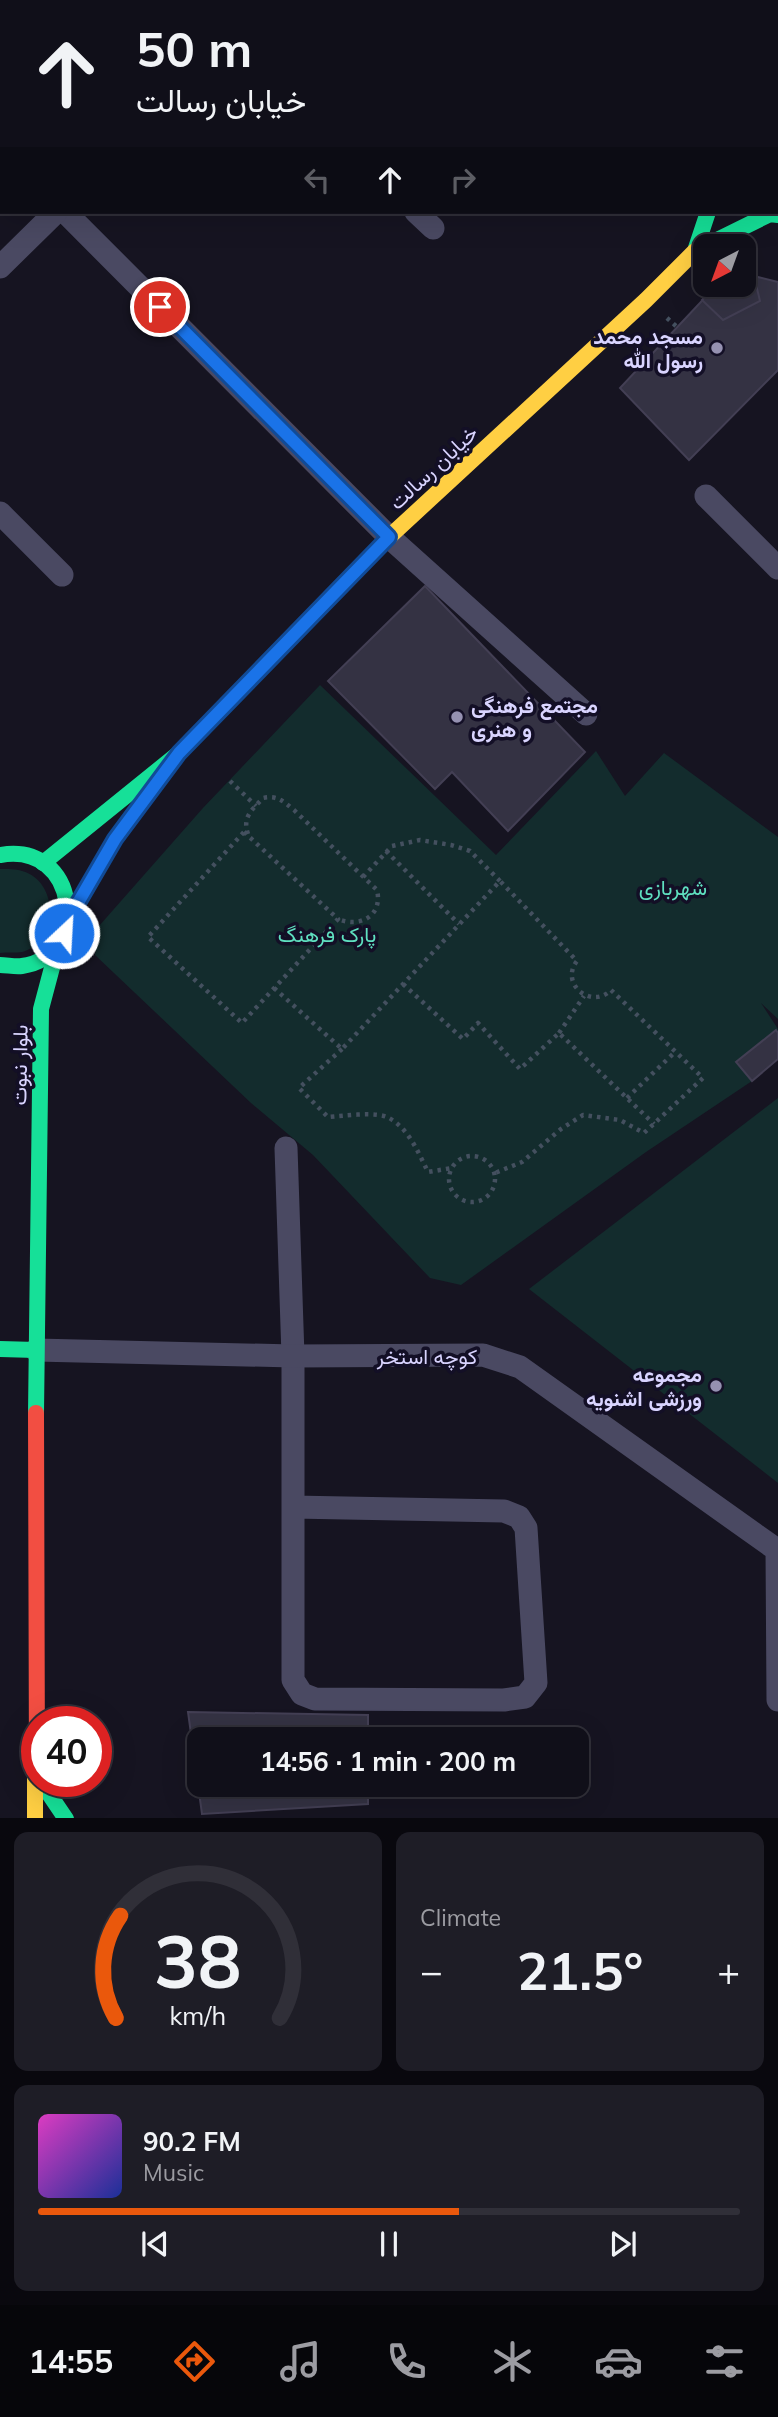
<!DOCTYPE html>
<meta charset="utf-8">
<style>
body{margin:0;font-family:Mulish,Vazirmatn,sans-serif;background:#1e1d26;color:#f1f3f6;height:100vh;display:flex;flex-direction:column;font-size:26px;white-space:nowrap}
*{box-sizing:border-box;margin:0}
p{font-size:23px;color:#9c9ca2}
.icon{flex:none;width:38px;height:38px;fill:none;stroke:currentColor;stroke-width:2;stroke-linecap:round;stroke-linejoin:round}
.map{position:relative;height:1818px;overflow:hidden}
.panel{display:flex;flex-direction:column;gap:14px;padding:14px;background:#09080e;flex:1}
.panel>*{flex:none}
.hud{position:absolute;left:0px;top:0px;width:779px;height:214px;box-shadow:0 7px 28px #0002,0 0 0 2px #302f38;background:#100f19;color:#f1f3f6;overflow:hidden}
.needle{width:46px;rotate:221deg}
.buttons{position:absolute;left:693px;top:234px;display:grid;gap:14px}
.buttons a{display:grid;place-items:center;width:63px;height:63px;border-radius:14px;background:#100f19;box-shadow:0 7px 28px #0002,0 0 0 2px #302f38;font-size:35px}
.speed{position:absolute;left:21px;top:1706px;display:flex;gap:14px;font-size:35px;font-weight:700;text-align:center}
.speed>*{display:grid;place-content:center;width:91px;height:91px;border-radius:50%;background:#100f19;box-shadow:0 7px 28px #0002,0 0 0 2px #302f38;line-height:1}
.speed .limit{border:10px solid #d22;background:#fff;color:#111}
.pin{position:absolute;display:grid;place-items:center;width:60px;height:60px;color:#fff;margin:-30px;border:4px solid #fff;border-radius:50%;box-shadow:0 2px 7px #0007}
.me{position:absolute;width:77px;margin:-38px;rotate:25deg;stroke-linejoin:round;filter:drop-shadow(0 0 5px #0008)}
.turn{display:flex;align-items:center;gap:24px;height:147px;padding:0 21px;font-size:32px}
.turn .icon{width:91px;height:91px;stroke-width:2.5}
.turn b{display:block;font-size:49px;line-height:60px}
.lanes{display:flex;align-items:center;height:66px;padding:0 21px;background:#0003;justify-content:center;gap:35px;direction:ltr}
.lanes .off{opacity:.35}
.big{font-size:52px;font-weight:700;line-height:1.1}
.panel .widget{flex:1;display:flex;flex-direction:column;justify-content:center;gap:10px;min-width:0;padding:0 24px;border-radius:14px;background:#1e1d26}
.panel .dial{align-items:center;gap:0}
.dial svg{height:182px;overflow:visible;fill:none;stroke:#302f38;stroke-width:7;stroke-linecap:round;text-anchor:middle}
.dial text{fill:#f1f3f6;stroke:none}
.song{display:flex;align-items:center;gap:21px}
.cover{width:84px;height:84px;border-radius:10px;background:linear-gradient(135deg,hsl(310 70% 55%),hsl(230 70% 35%))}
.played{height:7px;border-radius:4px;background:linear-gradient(90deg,#ea580c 60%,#302f38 60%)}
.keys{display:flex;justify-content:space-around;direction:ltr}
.heat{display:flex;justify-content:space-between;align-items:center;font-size:38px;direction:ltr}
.panel .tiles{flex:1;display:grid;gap:14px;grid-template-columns:1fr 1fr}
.widget:last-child{grid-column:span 2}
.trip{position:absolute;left:187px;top:1727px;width:402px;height:70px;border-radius:14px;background:#100f19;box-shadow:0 7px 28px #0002,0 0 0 2px #302f38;font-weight:700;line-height:70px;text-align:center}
.tabs{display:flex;height:112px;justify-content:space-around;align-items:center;background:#06060a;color:#9c9ca2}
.tabs .icon{width:49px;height:49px}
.tabs .selected{color:#ea580c}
.tabs b{font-size:32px;color:#f1f3f6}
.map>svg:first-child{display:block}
.green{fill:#132c2d}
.building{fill:#343243;stroke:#433f54;stroke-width:2}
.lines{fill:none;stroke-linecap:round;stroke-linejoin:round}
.path{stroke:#44505f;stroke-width:4.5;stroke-dasharray:3.5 5;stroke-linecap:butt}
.street{stroke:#4a4962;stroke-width:23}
.fast{stroke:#16e098;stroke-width:16}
.slow{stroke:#ffcf43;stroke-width:16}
.jam{stroke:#f24e42;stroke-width:16}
.route-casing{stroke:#114b97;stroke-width:18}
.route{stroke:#1a73e8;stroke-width:12}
.poi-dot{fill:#9591b1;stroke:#130f26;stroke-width:2.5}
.labels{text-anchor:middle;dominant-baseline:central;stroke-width:7;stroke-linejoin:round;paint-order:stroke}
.poi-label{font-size:21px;font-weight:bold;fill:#d9d4ff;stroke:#130f26;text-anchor:end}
.street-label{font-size:21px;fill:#d9d4ff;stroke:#130f26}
.park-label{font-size:21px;fill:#5fe0c0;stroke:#130f26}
</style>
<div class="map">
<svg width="778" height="1819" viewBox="0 0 778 1819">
<rect width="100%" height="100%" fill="#161421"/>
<g class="green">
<path d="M320 685 496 855 596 751 625 796 664 753 778 837V1019L761 1003 778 1029V1059L752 1081 646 1152 461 1285 430 1278 313 1155 251 1103 95 955 99 926 203 808Z"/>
<path d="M0 869C7 869 16 869 22 871 59 881 60 942 22 952 16 953 7 952 0 953Z"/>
<path d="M778 1098V1483L529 1289Z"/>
</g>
<g class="building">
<path d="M754 276 778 282V370L689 460 620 388 714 288 744 285V279Z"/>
<path d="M754 276 760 301 723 320 702 300 714 288 744 285V279Z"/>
<path d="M425 586 585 752 508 831 452 772 435 789 328 681Z"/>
<path d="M776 1030 778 1033V1059L752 1081 736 1062Z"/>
<path d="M188 1712 368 1715V1740H200V1785H368V1804L202 1814Z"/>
</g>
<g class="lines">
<g class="path">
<path d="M667 318 677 327"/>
<path d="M230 781 256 806"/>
<path d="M244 832 338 919 242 1023 148 937Z"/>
<path d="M248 834C242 817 252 810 263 798 277 795 283 801 294 810L377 890C383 916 360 928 338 919"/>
<path d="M386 851 459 924"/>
<path d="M363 877 392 846 420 840 451 845 470 851 500 881"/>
<path d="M403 984 463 1039 478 1023 520 1069 559 1033 654 1124"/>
<path d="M274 988 342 1049 500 881 577 961C559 984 592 1010 611 990L703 1078 644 1133 620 1120 583 1115 561 1129 522 1162 495 1173"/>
<path d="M559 1033 584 996"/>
<path d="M342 1049 299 1088 328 1117C342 1116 377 1111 389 1118 409 1129 418 1152 428 1172L452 1168"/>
<path d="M627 1098 675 1052"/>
<circle cx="472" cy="1179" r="23"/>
</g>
<g class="street">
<path d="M208 0 210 2"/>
<path d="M0 147 2 149"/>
<path d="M65 212 389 537 586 714"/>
<path d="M416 212 433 228"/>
<path d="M0 267 56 212"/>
<path d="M706 496 778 568"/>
<path d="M0 513 62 575"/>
<path d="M286 1148 293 1356V1680L302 1694 315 1699 504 1700 525 1697 536 1683 526 1528 519 1517 504 1511 293 1507"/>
<path d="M36 1350 293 1356 483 1355 520 1367 777 1550 778 1700"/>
</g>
<g class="fast">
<path d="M585 0 586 2"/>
<path d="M708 212 695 251 770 214 778 215"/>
<path d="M0 855C80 841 90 957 22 966 15 967 7 965 0 965"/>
<path d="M43 863 179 753 389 537"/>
<path d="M68 921 115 839 148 795"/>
<path d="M0 1349 36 1350"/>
<path d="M36 1413 41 1009 58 945"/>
<path d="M41 1782 66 1819"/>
</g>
<g class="slow">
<path d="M654 0 656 2"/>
<path d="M777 123 778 124"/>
<path d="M389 537 646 300 695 251"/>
<path d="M35 1773V1819"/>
</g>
<path class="jam" d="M36 1413 37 1776"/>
</g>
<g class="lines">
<defs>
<path id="route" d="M64 933 68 920 115 839 179 753 389 537 160 307"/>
</defs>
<use href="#route" class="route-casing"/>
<use href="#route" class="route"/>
</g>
<g class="poi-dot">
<circle cx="717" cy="348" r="7"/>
<circle cx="457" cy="717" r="7"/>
<circle cx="716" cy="1386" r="7"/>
</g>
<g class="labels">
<g class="poi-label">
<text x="703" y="336">مسجد محمد<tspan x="703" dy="24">رسول الله</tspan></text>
<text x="471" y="705" text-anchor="start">مجتمع فرهنگی<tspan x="471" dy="24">و هنری</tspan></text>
<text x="702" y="1374">مجموعه<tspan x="702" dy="24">ورزشی اشنویه</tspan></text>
</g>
<g class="street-label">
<text transform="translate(433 467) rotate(-43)">خیابان رسالت</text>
<text transform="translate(19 1065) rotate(-89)">بلوار نبوت</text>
<text x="427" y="1356">کوچه استخر</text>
</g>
<g class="park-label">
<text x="673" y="887">شهربازی</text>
<text x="327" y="934">پارک فرهنگ</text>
</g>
</g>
</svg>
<div class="buttons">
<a><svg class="needle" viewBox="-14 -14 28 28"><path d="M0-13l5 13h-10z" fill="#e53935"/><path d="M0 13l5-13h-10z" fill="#9c9ca2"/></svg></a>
</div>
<div class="speed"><div class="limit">40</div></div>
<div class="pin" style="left:160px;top:307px;background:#d93025"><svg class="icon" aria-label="arrive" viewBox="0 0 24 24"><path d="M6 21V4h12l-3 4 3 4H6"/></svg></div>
<svg class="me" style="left:64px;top:933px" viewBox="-20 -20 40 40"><circle r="17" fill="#1a73e8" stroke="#fff" stroke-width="3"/><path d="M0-11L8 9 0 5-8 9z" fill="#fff"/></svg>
<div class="trip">14:56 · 1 min · 200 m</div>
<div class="hud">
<div class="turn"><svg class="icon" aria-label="ahead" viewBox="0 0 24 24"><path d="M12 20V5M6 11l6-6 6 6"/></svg><div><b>50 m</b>خیابان رسالت</div></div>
<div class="lanes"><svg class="icon off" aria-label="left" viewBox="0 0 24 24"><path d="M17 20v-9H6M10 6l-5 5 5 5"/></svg><svg class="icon" aria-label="ahead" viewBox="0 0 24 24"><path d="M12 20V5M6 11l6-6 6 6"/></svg><svg class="icon off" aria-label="right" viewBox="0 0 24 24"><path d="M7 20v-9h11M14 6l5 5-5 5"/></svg></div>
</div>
</div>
<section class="panel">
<div class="tiles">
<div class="widget dial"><svg viewBox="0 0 100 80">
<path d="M14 69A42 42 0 1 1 86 69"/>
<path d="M14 69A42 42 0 0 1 16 24" stroke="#ea580c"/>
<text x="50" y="56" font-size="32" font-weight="700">38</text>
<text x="50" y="72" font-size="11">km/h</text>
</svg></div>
<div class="widget"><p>Climate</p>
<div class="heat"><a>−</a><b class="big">21.5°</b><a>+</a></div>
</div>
<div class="widget">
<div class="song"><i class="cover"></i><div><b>90.2 FM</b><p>Music</p></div></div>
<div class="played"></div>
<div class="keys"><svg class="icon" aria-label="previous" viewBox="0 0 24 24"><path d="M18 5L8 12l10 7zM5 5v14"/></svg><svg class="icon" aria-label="pause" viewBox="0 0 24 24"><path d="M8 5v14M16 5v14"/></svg><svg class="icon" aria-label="next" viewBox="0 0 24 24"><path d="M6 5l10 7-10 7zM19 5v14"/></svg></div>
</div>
</div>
</section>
<nav class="tabs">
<b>14:55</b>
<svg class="icon selected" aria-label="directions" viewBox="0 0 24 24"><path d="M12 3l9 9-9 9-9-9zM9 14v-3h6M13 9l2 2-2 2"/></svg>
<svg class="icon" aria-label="music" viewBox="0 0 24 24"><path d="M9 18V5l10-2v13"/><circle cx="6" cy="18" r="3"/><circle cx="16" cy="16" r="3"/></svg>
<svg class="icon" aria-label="phone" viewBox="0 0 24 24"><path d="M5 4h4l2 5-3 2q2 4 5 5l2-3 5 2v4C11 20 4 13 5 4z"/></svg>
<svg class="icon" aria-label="climate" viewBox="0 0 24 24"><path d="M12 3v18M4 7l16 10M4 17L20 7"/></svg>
<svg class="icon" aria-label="car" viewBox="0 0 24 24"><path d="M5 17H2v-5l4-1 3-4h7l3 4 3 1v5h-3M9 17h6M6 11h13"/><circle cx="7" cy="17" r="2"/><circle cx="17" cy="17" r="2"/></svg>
<svg class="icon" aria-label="filters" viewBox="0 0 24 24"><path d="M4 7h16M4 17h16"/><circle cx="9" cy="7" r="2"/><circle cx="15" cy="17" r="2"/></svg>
</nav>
